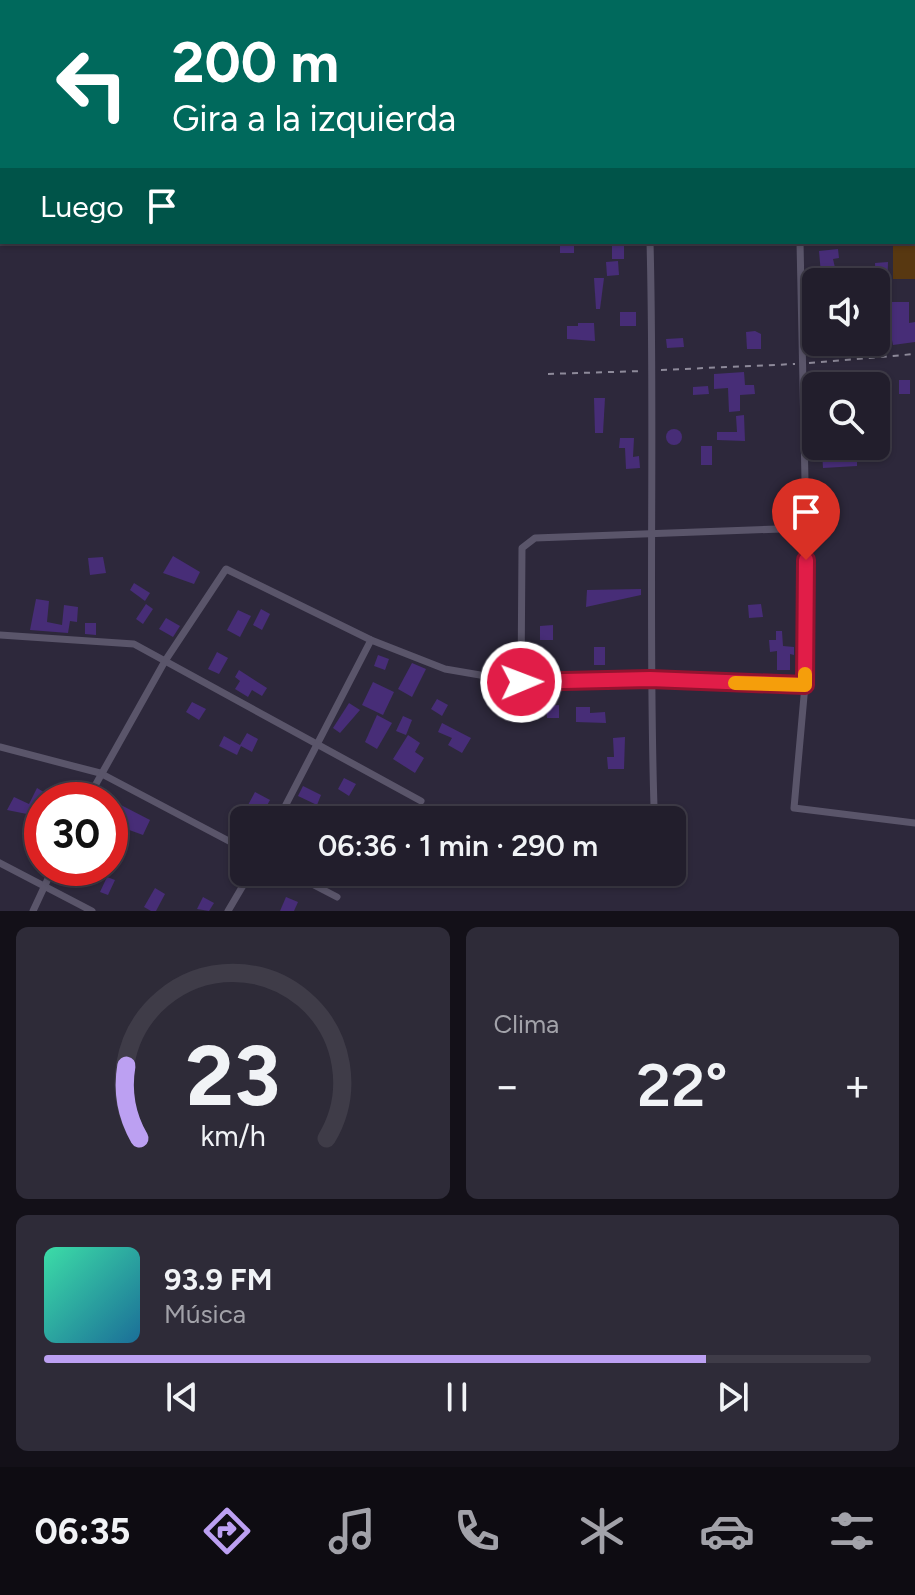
<!DOCTYPE html>
<html lang="es">
<meta charset="utf-8">
<style>
body{margin:0;font-family:Figtree,sans-serif;background:#2e2b38;color:#f1f3f6;height:100vh;display:flex;flex-direction:column;font-size:30px;white-space:nowrap}
*{box-sizing:border-box;margin:0}
p{font-size:26px;color:#a2a2a9}
.icon{flex:none;width:44px;height:44px;fill:none;stroke:currentColor;stroke-width:2;stroke-linecap:round;stroke-linejoin:round}
.map{position:relative;height:911px;overflow:hidden}
.sheet{display:flex;flex-direction:column;gap:16px;padding:16px;background:#131018;flex:1}
.sheet>*{flex:none}
.guide{position:absolute;left:0px;top:0px;width:916px;height:244px;box-shadow:0 2px 6px #0004,0 0 0 2px #3f3c48;background:#00695c;color:#fff;overflow:hidden}
.buttons{position:absolute;left:802px;top:268px;display:grid;gap:16px}
.buttons a{display:grid;place-items:center;width:88px;height:88px;border-radius:12px;background:#221e2c;box-shadow:0 2px 6px #0004,0 0 0 2px #3f3c48;font-size:40px}
.speed{position:absolute;left:24px;top:782px;display:flex;gap:16px;font-size:40px;font-weight:700;text-align:center}
.speed>*{display:grid;place-content:center;width:104px;height:104px;border-radius:50%;background:#221e2c;box-shadow:0 2px 6px #0004,0 0 0 2px #3f3c48;line-height:1}
.speed .limit{border:12px solid #d22;background:#fff;color:#111}
.pin{position:absolute;display:grid;place-items:center;width:68px;height:68px;color:#fff;margin:-82px -34px;border-radius:50% 50% 50% 0;rotate:-45deg;box-shadow:0 0 8px #0007}
.pin .icon{rotate:45deg}
.me{position:absolute;width:88px;margin:-44px;rotate:89deg;stroke-linejoin:round;filter:drop-shadow(0 0 6px #0008)}
.turn{display:flex;align-items:center;gap:28px;height:168px;padding:0 40px;font-size:36px}
.turn .icon{width:104px;height:104px;stroke-width:2.5}
.turn b{display:block;font-size:56px;line-height:68px}
.then{display:flex;align-items:center;height:76px;padding:0 40px;background:#0003;gap:16px;font-size:30px}
.big{font-size:60px;font-weight:600;line-height:1.1}
.sheet .widget{flex:1;display:flex;flex-direction:column;justify-content:center;gap:12px;min-width:0;padding:0 28px;border-radius:12px;background:#2e2b38}
.sheet .dial{align-items:center;gap:0}
.dial svg{height:208px;overflow:visible;fill:none;stroke:#3f3c48;stroke-width:7;stroke-linecap:round;text-anchor:middle}
.dial text{fill:#f1f3f6;stroke:none}
.song{display:flex;align-items:center;gap:24px}
.cover{width:96px;height:96px;border-radius:12px;background:linear-gradient(135deg,hsl(160 70% 55%),hsl(200 70% 35%))}
.played{height:8px;border-radius:4px;background:linear-gradient(90deg,#bca0f2 80%,#3f3c48 80%)}
.keys{display:flex;justify-content:space-around;direction:ltr}
.heat{display:flex;justify-content:space-between;align-items:center;font-size:44px;direction:ltr}
.sheet .tiles{flex:1;display:grid;gap:16px;grid-template-columns:1fr 1fr}
.widget:last-child{grid-column:span 2}
.trip{position:absolute;left:230px;top:806px;width:456px;height:80px;border-radius:12px;background:#221e2c;box-shadow:0 2px 6px #0004,0 0 0 2px #3f3c48;font-weight:600;line-height:80px;text-align:center}
.dock{display:flex;height:128px;justify-content:space-around;align-items:center;background:#0e0c12;color:#a2a2a9}
.dock .icon{width:56px;height:56px}
.dock .selected{color:#bca0f2}
.dock b{font-size:36px;color:#f1f3f6}
.map>svg:first-child{display:block}
.green{fill:#583811}
.building{fill:#472d77}
.lines{fill:none;stroke-linecap:round;stroke-linejoin:round}
.path{stroke:#8e8a9a;stroke-width:2;stroke-dasharray:6 6;stroke-linecap:butt}
.minor{stroke:#5a556a;stroke-width:7}
.tertiary{stroke:#5a556a;stroke-width:9}
.route-casing{stroke:#92132f;stroke-width:20}
.route{stroke:#e11d48;stroke-width:14}
.slow{stroke:#f59e0b;stroke-width:14}
</style>
<div class="map">
<svg width="915" height="911" viewBox="0 0 915 911">
<rect width="100%" height="100%" fill="#2d283b"/>
<path class="green" d="M915 185V279H893V242H914Z"/>
<g class="building">
<rect x="560" y="242" width="14" height="11"/>
<rect x="612" y="245" width="12" height="14"/>
<path d="M838 249 839 258 833 259 836 272 821 274 819 251Z"/>
<path d="M618 261 619 275 607 276 606 262Z"/>
<path d="M888 262 887 293H876L875 263Z"/>
<path d="M594 278H604L600 309H596Z"/>
<path d="M892 302H909V323L915 322V342L893 345 892 340H880V324H892Z"/>
<rect x="620" y="312" width="16" height="14"/>
<path d="M578 323H594L595 341 567 339V326H578Z"/>
<path d="M755 331 761 334V349H747L746 332Z"/>
<path d="M683 338 684 347 667 348 666 339Z"/>
<path d="M744 372 745 385H754L755 394 740 395V411L729 412 728 388 714 389V374Z"/>
<rect x="899" y="380" width="11" height="14"/>
<path d="M708 386 709 394 693 395V387Z"/>
<path d="M594 398H605L603 433H595Z"/>
<path d="M744 415 745 441 717 440V432H737L736 416Z"/>
<circle cx="674" cy="437" r="8"/>
<path d="M620 438H634L633 457 639 456 640 468 626 469 625 448H619Z"/>
<rect x="701" y="446" width="11" height="19"/>
<path d="M857 451V466L823 468 822 452Z"/>
<path d="M173 556 200 572 194 584 163 573Z"/>
<path d="M103 557 106 573 90 575 88 558Z"/>
<path d="M134 583 150 593 145 601 130 590Z"/>
<path d="M641 589V595L586 607 587 590Z"/>
<path d="M36 599 49 601 47 622 62 625 64 605 78 607 77 622 70 621 68 633 30 630Z"/>
<path d="M146 604 153 609 143 624 136 619Z"/>
<path d="M761 604 763 617 749 618 748 605Z"/>
<path d="M261 609 270 614 262 630 253 625Z"/>
<path d="M238 610 251 616 240 637 227 630Z"/>
<path d="M166 618 180 626 173 637 159 629Z"/>
<path d="M85 623H96V635L85 634Z"/>
<path d="M553 625V640H540V626Z"/>
<path d="M776 631H782L783 646 794 647V655L790 654V670H777V651L770 652 769 640H776Z"/>
<rect x="594" y="647" width="11" height="18"/>
<path d="M217 652 228 658 219 674 208 669Z"/>
<path d="M378 655 389 659 385 670 374 666Z"/>
<path d="M412 663 426 669 412 697 398 689Z"/>
<path d="M239 670 267 688 262 696 252 690 248 697 235 689 240 681 235 677Z"/>
<path d="M373 682 394 692 383 715 362 705Z"/>
<path d="M437 699 448 705 442 716 431 709Z"/>
<path d="M192 702 206 709 199 720 186 712Z"/>
<path d="M349 703 360 710 340 733 333 728Z"/>
<path d="M559 705V718H547L546 706Z"/>
<path d="M576 707H590V713L605 712 606 723 576 722Z"/>
<path d="M377 715 392 723 377 749 365 742Z"/>
<path d="M403 716 412 720 406 735 396 731Z"/>
<path d="M442 723 471 738 462 753 448 745 452 738 438 732Z"/>
<path d="M247 733 258 739 252 752 241 746 237 755 219 746 224 736 240 745Z"/>
<path d="M408 735 420 743 415 752 424 758 415 773 393 759Z"/>
<path d="M625 737 624 769H608L607 757H614L613 738Z"/>
<path d="M344 778 356 784 349 796 338 789Z"/>
<path d="M303 786 321 795 317 805 298 796Z"/>
<path d="M37 788 47 794 42 800V817L7 810 14 797 29 804Z"/>
<path d="M255 792 270 800 265 809 256 805 248 820H240Z"/>
<path d="M119 804 150 820 143 835 110 823Z"/>
<path d="M107 877 115 880 108 895 100 892Z"/>
<path d="M155 888 165 894 156 911H151L144 907Z"/>
<path d="M203 897 214 903 209 911 197 909Z"/>
<path d="M286 897 298 902 294 911H280Z"/>
</g>
<g class="lines">
<g class="path">
<path d="M914 180H915"/>
<path d="M809 363 915 354"/>
<path d="M661 370 795 364"/>
<path d="M548 374 643 371"/>
</g>
<g class="minor">
<path d="M334 0V2"/>
<path d="M508 0V2"/>
<path d="M644 0V2"/>
<path d="M793 0V2"/>
<path d="M17 2 18 0"/>
<path d="M125 2V0"/>
<path d="M0 69 2 70"/>
<path d="M0 109 2 96"/>
<path d="M650 242C655 430 648 618 654 806"/>
<path d="M800 242 806 528 805 685 794 808 915 823"/>
<path d="M0 635 134 644 421 801"/>
<path d="M521 682 522 548 535 538 806 528"/>
<path d="M0 747 100 773 244 849"/>
<path d="M87 800 165 661 226 569 371 640 445 669 521 682 650 679 805 685"/>
<path d="M278 820 371 640"/>
<path d="M0 863 92 911"/>
<path d="M289 872 337 897"/>
<path d="M33 911 53 868"/>
<path d="M228 911 251 872"/>
</g>
<g class="tertiary">
<path d="M914 33H915"/>
<path d="M0 189H2"/>
</g>
</g>
<g class="lines">
<defs>
<path id="route" d="M521 682 650 679 805 685 806 560"/>
</defs>
<use href="#route" class="route-casing"/>
<use href="#route" class="route"/>
<path class="slow" d="M735 683 805 685V674"/>
</g>
</svg>
<div class="buttons">
<a><svg class="icon" aria-label="sound" viewBox="0 0 24 24"><path d="M4 9h4l5-4v14l-5-4H4zM17 9q2 3 0 6"/></svg></a>
<a><svg class="icon" aria-label="search" viewBox="0 0 24 24"><circle cx="10" cy="10" r="6"/><path d="M15 15l6 6"/></svg></a>
</div>
<div class="speed"><div class="limit">30</div></div>
<div class="pin" style="left:806px;top:560px;background:#d93025"><svg class="icon" aria-label="arrive" viewBox="0 0 24 24"><path d="M6 21V4h12l-3 4 3 4H6"/></svg></div>
<svg class="me" style="left:521px;top:682px" viewBox="-20 -20 40 40"><circle r="17" fill="#e11d48" stroke="#fff" stroke-width="3"/><path d="M0-11L8 9 0 5-8 9z" fill="#fff"/></svg>
<div class="trip">06:36 · 1 min · 290 m</div>
<div class="guide">
<div class="turn"><svg class="icon" aria-label="left" viewBox="0 0 24 24"><path d="M17 20v-9H6M10 6l-5 5 5 5"/></svg><div><b>200 m</b>Gira a la izquierda</div></div>
<div class="then">Luego<svg class="icon" aria-label="arrive" viewBox="0 0 24 24"><path d="M6 21V4h12l-3 4 3 4H6"/></svg></div>
</div>
</div>
<section class="sheet">
<div class="tiles">
<div class="widget dial"><svg viewBox="0 0 100 80">
<path d="M14 69A42 42 0 1 1 86 69"/>
<path d="M14 69A42 42 0 0 1 9 41" stroke="#bca0f2"/>
<text x="50" y="56" font-size="32" font-weight="700">23</text>
<text x="50" y="72" font-size="11">km/h</text>
</svg></div>
<div class="widget"><p>Clima</p>
<div class="heat"><a>−</a><b class="big">22°</b><a>+</a></div>
</div>
<div class="widget">
<div class="song"><i class="cover"></i><div><b>93.9 FM</b><p>Música</p></div></div>
<div class="played"></div>
<div class="keys"><svg class="icon" aria-label="previous" viewBox="0 0 24 24"><path d="M18 5L8 12l10 7zM5 5v14"/></svg><svg class="icon" aria-label="pause" viewBox="0 0 24 24"><path d="M8 5v14M16 5v14"/></svg><svg class="icon" aria-label="next" viewBox="0 0 24 24"><path d="M6 5l10 7-10 7zM19 5v14"/></svg></div>
</div>
</div>
</section>
<nav class="dock">
<b>06:35</b>
<svg class="icon selected" aria-label="directions" viewBox="0 0 24 24"><path d="M12 3l9 9-9 9-9-9zM9 14v-3h6M13 9l2 2-2 2"/></svg>
<svg class="icon" aria-label="music" viewBox="0 0 24 24"><path d="M9 18V5l10-2v13"/><circle cx="6" cy="18" r="3"/><circle cx="16" cy="16" r="3"/></svg>
<svg class="icon" aria-label="phone" viewBox="0 0 24 24"><path d="M5 4h4l2 5-3 2q2 4 5 5l2-3 5 2v4C11 20 4 13 5 4z"/></svg>
<svg class="icon" aria-label="climate" viewBox="0 0 24 24"><path d="M12 3v18M4 7l16 10M4 17L20 7"/></svg>
<svg class="icon" aria-label="car" viewBox="0 0 24 24"><path d="M5 17H2v-5l4-1 3-4h7l3 4 3 1v5h-3M9 17h6M6 11h13"/><circle cx="7" cy="17" r="2"/><circle cx="17" cy="17" r="2"/></svg>
<svg class="icon" aria-label="filters" viewBox="0 0 24 24"><path d="M4 7h16M4 17h16"/><circle cx="9" cy="7" r="2"/><circle cx="15" cy="17" r="2"/></svg>
</nav>
